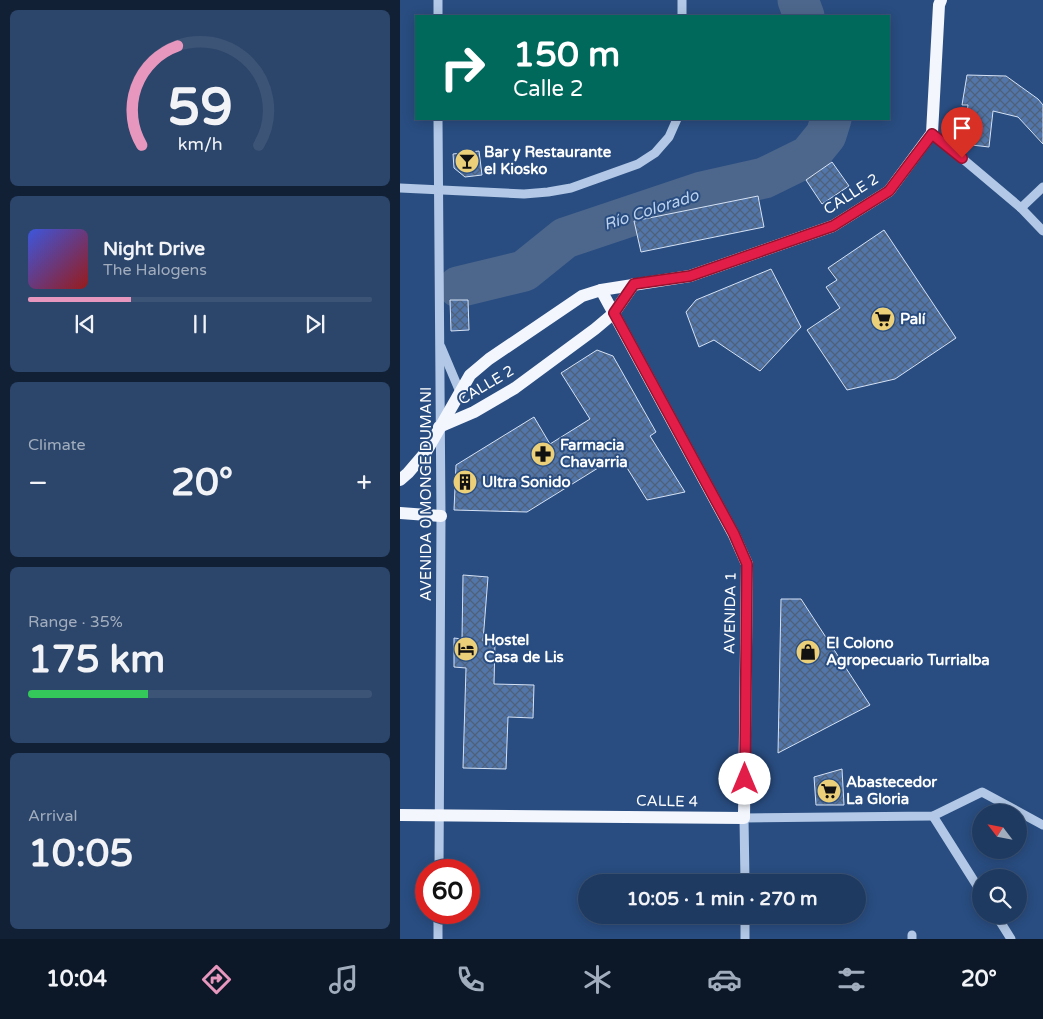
<!DOCTYPE html>
<meta charset="utf-8">
<style>
body{margin:0;font-family:"Varela Round",sans-serif;background:#2c456a;color:#f1f3f6;height:100vh;display:flex;flex-direction:column;font-size:19px;white-space:nowrap}
*{box-sizing:border-box;margin:0}
p{font-size:16px;color:#a1adbd}
.icon{flex:none;width:28px;height:28px;fill:none;stroke:currentColor;stroke-width:2;stroke-linecap:round;stroke-linejoin:round}
.map{position:relative;flex:1;overflow:hidden}
.panel{display:flex;flex-direction:column;gap:10px;padding:10px;background:#112035;width:400px}
.panel>*{flex:none}
.hud{position:absolute;left:15px;top:15px;width:475px;height:105px;border-radius:0px;box-shadow:0 2px 12px #0003,0 0 0 1px #3c5476;background:#00695c;color:#fff;overflow:hidden}
.needle{width:32px;rotate:302deg}
.tools{position:absolute;left:572px;top:804px;display:grid;gap:10px}
.tools a{display:grid;place-items:center;width:55px;height:55px;border-radius:50%;background:#1f3a61;box-shadow:0 2px 12px #0003,0 0 0 1px #3c5476;font-size:25px}
.speed{position:absolute;left:15px;top:859px;display:flex;gap:10px;font-size:25px;font-weight:700;text-align:center}
.speed>*{display:grid;place-content:center;width:65px;height:65px;border-radius:50%;background:#1f3a61;box-shadow:0 2px 12px #0003,0 0 0 1px #3c5476;line-height:1}
.speed .limit{border:8px solid #d22;background:#fff;color:#111}
.pin{position:absolute;display:grid;place-items:center;width:42px;height:42px;color:#fff;margin:-51px -21px;border-radius:50% 50% 50% 0;rotate:-45deg;box-shadow:0 0 5px #0007}
.pin .icon{rotate:45deg}
.me{position:absolute;width:55px;margin:-28px;rotate:0deg;stroke-linejoin:round;filter:drop-shadow(0 0 4px #0008)}
.turn{display:flex;align-items:center;gap:18px;height:105px;padding:0 15px;font-size:22px}
.turn .icon{width:65px;height:65px;stroke-width:2.5}
.turn b{display:block;font-size:35px;line-height:42px}
.big{font-size:38px;font-weight:700;line-height:1.1}
.panel .widget{flex:1;display:flex;flex-direction:column;justify-content:center;gap:8px;min-width:0;padding:0 18px;border-radius:8px;background:#2c456a}
.panel .dial{align-items:center;gap:0}
.dial svg{height:130px;overflow:visible;fill:none;stroke:#3c5476;stroke-width:7;stroke-linecap:round;text-anchor:middle}
.dial text{fill:#f1f3f6;stroke:none}
.song{display:flex;align-items:center;gap:15px}
.cover{width:60px;height:60px;border-radius:8px;background:linear-gradient(135deg,hsl(230 70% 55%),hsl(0 70% 35%))}
.played{height:5px;border-radius:2px;background:linear-gradient(90deg,#e797bd 30%,#3c5476 30%)}
.keys{display:flex;justify-content:space-around;direction:ltr}
.heat{display:flex;justify-content:space-between;align-items:center;font-size:28px;direction:ltr}
.charge{height:8px;border-radius:4px;background:linear-gradient(90deg,#34c759 35%,#3c5476 0)}
.trip{position:absolute;left:178px;top:874px;width:288px;height:50px;border-radius:25px;background:#1f3a61;box-shadow:0 2px 12px #0003,0 0 0 1px #3c5476;font-weight:700;line-height:50px;text-align:center}
.menu{display:flex;height:80px;justify-content:space-around;align-items:center;background:#0c1727;color:#a1adbd}
.menu .icon{width:35px;height:35px}
.menu .current{color:#e797bd}
.menu b{font-size:22px;color:#f1f3f6}
main{display:flex;flex:1;min-height:0}
.map>svg:first-child{display:block}
.lines{fill:none;stroke-linecap:round;stroke-linejoin:round}
.river{stroke:#4d678c;stroke-width:41}
.building{fill:url(#building-cross-hatch);stroke:#d5e2f5}
.minor{stroke:#b2c8e6;stroke-width:9}
.major{stroke:#f3f6fd;stroke-width:12}
.route-casing{stroke:#92132f;stroke-width:12}
.route{stroke:#e11d48;stroke-width:9}
.labels{text-anchor:middle;dominant-baseline:central;stroke-width:4;stroke-linejoin:round;paint-order:stroke}
.poi-label{font-size:15px;font-weight:bold;fill:#fff;stroke:#294d81;text-anchor:start}
.street-label{font-size:15px;fill:#fff;stroke:#294d81}
.water-label{font-size:16px;font-style:italic;fill:#bdd2ed;stroke:#294d81}
</style>
<main>
<section class="panel">
<div class="widget dial"><svg viewBox="0 0 100 80">
<path d="M14 69A42 42 0 1 1 86 69"/>
<path d="M14 69A42 42 0 0 1 36 8" stroke="#e797bd"/>
<text x="50" y="56" font-size="32" font-weight="700">59</text>
<text x="50" y="72" font-size="11">km/h</text>
</svg></div>
<div class="widget">
<div class="song"><i class="cover"></i><div><b>Night Drive</b><p>The Halogens</p></div></div>
<div class="played"></div>
<div class="keys"><svg class="icon" aria-label="previous" viewBox="0 0 24 24"><path d="M18 5L8 12l10 7zM5 5v14"/></svg><svg class="icon" aria-label="pause" viewBox="0 0 24 24"><path d="M8 5v14M16 5v14"/></svg><svg class="icon" aria-label="next" viewBox="0 0 24 24"><path d="M6 5l10 7-10 7zM19 5v14"/></svg></div>
</div>
<div class="widget"><p>Climate</p>
<div class="heat"><a>−</a><b class="big">20°</b><a>+</a></div>
</div>
<div class="widget"><p>Range · 35%</p><b class="big">175 km</b><div class="charge"></div></div>
<div class="widget"><p>Arrival</p><b class="big">10:05</b></div>
</section>
<div class="map">
<svg width="643" height="939" viewBox="0 0 643 939">
<defs>
<pattern id="building-cross-hatch" width="8" height="8" patternUnits="userSpaceOnUse" patternTransform="scale(1.25)"><rect width="8" height="8" fill="#5276a9"/><path d="M0 0l8 8M0 8l8-8" fill="none" stroke="#4f617a"/></pattern>
</defs>
<rect width="100%" height="100%" fill="#294d81"/>
<g class="lines">
<g class="river">
<path d="M398 0 404 16"/>
<path d="M58 287 124 271 165 238 302 192 364 178 409 156 426 135 431 119"/>
</g>
</g>
<g class="building">
<path d="M567 75 606 76 638 99 643 105V144L618 117 593 111 589 147 563 144 568 105H562Z"/>
<path d="M79 151 82 175 65 177 54 168 53 154Z"/>
<path d="M432 162 449 186 422 204 406 180Z"/>
<path d="M358 196 364 227 241 252 234 221Z"/>
<path d="M484 230 556 338 495 379 447 390 407 330 440 308 426 287 437 280 428 268Z"/>
<path d="M371 269 401 327 360 371 314 340 299 347 286 312 296 300Z"/>
<path d="M50 300H68L69 330 51 331Z"/>
<path d="M197 350 213 356 256 432 250 436 285 492 247 500 219 455 127 512 54 510 56 465 134 417 150 444 190 419 161 373Z"/>
<path d="M63 575 88 577 83 641 95 642 94 684 134 685 133 718 108 717 106 769 63 768 66 668 54 667V638L62 639Z"/>
<path d="M381 599H401L470 705 378 753Z"/>
<path d="M442 769 444 805H416L414 777Z"/>
</g>
<g class="lines">
<g class="minor">
<path d="M282 0V16"/>
<path d="M38 16V0"/>
<path d="M38 119 41 516 39 870"/>
<path d="M532 133 621 208 643 231"/>
<path d="M0 188 124 194 148 192 171 188 238 164 255 153 269 137 277 119"/>
<path d="M621 208 643 187"/>
<path d="M41 347 60 392"/>
<path d="M533 816 581 892"/>
<path d="M345 882 344 818 533 816 582 792 643 825"/>
<path d="M345 915V939"/>
<path d="M596 915 611 939"/>
<path d="M38 939V912"/>
<path d="M512 939V935"/>
</g>
<g class="major">
<path d="M39 427 74 412 115 388 195 329 214 313 234 284"/>
<path d="M0 480 8 473 26 452 70 375 89 359 182 296 201 290 290 276 433 226 489 191 532 133 539 5 541 0"/>
<path d="M0 513 41 516"/>
<path d="M0 815 344 818 347 564 334 535 201 290"/>
</g>
</g>
<g class="lines">
<defs>
<path id="route" d="M345 779 347 564 334 534 214 313 234 284 290 276 433 226 489 191 532 134 562 158"/>
</defs>
<use href="#route" class="route-casing"/>
<use href="#route" class="route"/>
</g>
<defs>
<symbol id="bar-disc" viewBox="-11 -11 22 22"><circle r="9.5" fill="#eccf79" stroke="#294d81"/><path d="M-6-5H6L.8 .8V4.5H3.5V6h-7V4.5H-.8V.8Z" fill="#111"/></symbol>
<symbol id="supermarket-disc" viewBox="-11 -11 22 22"><circle r="9.5" fill="#eccf79" stroke="#294d81"/><path d="M-6-5.5h2.5l.6 2H6L4.5 2H-2.5L-4.4-4H-6ZM-1.5 3.2a1.3 1.3 0 1 0 .1 0ZM3 3.2a1.3 1.3 0 1 0 .1 0Z" fill="#111"/></symbol>
<symbol id="pharmacy-disc" viewBox="-11 -11 22 22"><circle r="9.5" fill="#eccf79" stroke="#294d81"/><path d="M-2-6h4v4h4v4h-4v4h-4v-4h-4v-4h4Z" fill="#111"/></symbol>
<symbol id="building-disc" viewBox="-11 -11 22 22"><circle r="9.5" fill="#eccf79" stroke="#294d81"/><path d="M-4-6H4V6H1V3H-1V6H-4ZM-2.5-4.3h1.7v1.8h-1.7ZM.8-4.3h1.7v1.8H.8ZM-2.5-1h1.7V.8h-1.7ZM.8-1h1.7V.8H.8Z" fill="#111"/></symbol>
<symbol id="hotel-disc" viewBox="-11 -11 22 22"><circle r="9.5" fill="#eccf79" stroke="#294d81"/><path d="M-6-4.5h1.5V1H6V5H4.5V3h-9V5H-6ZM-4 0a1.8 1.8 0 1 1 3.6 0ZM.5 0V-2.5h3Q6-2.5 6 0Z" fill="#111"/></symbol>
<symbol id="shop-disc" viewBox="-11 -11 22 22"><circle r="9.5" fill="#eccf79" stroke="#294d81"/><path d="M-5-2.5h2.3a2.7 3.5 0 0 1 5.4 0H5L5.5 6h-11ZM-1.5-2.5h3a1.5 2.3 0 0 0-3 0Z" fill="#111"/></symbol>
</defs>
<g fill-rule="evenodd">
<use href="#bar-disc" x="53" y="147" width="28" height="28"/>
<use href="#supermarket-disc" x="469" y="305" width="28" height="28"/>
<use href="#pharmacy-disc" x="129" y="440" width="28" height="28"/>
<use href="#building-disc" x="51" y="468" width="28" height="28"/>
<use href="#hotel-disc" x="52" y="635" width="28" height="28"/>
<use href="#shop-disc" x="394" y="638" width="28" height="28"/>
<use href="#supermarket-disc" x="415" y="777" width="28" height="28"/>
</g>
<g class="labels">
<g class="poi-label">
<text x="84" y="152">Bar y Restaurante<tspan x="84" dy="17">el Kiosko</tspan></text>
<text x="500" y="319">Palí</text>
<text x="160" y="445">Farmacia<tspan x="160" dy="17">Chavarria</tspan></text>
<text x="82" y="482">Ultra Sonido</text>
<text x="84" y="640">Hostel<tspan x="84" dy="17">Casa de Lis</tspan></text>
<text x="426" y="643">El Colono<tspan x="426" dy="17">Agropecuario Turrialba</tspan></text>
<text x="446" y="782">Abastecedor<tspan x="446" dy="17">La Gloria</tspan></text>
</g>
<g class="street-label">
<text transform="translate(451 194) rotate(-33)">CALLE 2</text>
<text transform="translate(86 385) rotate(-31)">CALLE 2</text>
<text transform="translate(26 494) rotate(-90)">AVENIDA 0 MONGE DUMANI</text>
<text transform="translate(330 613) rotate(-89)">AVENIDA 1</text>
<text transform="translate(267 801) rotate(1)">CALLE 4</text>
</g>
<g class="water-label">
<text transform="translate(251 210) rotate(-18)">Río Colorado</text>
</g>
</g>
</svg>
<div class="tools">
<a><svg class="needle" viewBox="-14 -14 28 28"><path d="M0-13l5 13h-10z" fill="#e53935"/><path d="M0 13l5-13h-10z" fill="#a1adbd"/></svg></a>
<a><svg class="icon" aria-label="search" viewBox="0 0 24 24"><circle cx="10" cy="10" r="6"/><path d="M15 15l6 6"/></svg></a>
</div>
<div class="speed"><div class="limit">60</div></div>
<div class="pin" style="left:562px;top:158px;background:#d93025"><svg class="icon" aria-label="arrive" viewBox="0 0 24 24"><path d="M6 21V4h12l-3 4 3 4H6"/></svg></div>
<svg class="me" style="left:345px;top:779px" viewBox="-20 -20 40 40"><circle r="19" fill="#fff"/><path d="M0-13L10 11 0 6-10 11z" fill="#e11d48"/></svg>
<div class="trip">10:05 · 1 min · 270 m</div>
<div class="hud">
<div class="turn"><svg class="icon" aria-label="right" viewBox="0 0 24 24"><path d="M7 20v-9h11M14 6l5 5-5 5"/></svg><div><b>150 m</b>Calle 2</div></div>
</div>
</div>
</main>
<nav class="menu">
<b>10:04</b>
<svg class="icon current" aria-label="directions" viewBox="0 0 24 24"><path d="M12 3l9 9-9 9-9-9zM9 14v-3h6M13 9l2 2-2 2"/></svg>
<svg class="icon" aria-label="music" viewBox="0 0 24 24"><path d="M9 18V5l10-2v13"/><circle cx="6" cy="18" r="3"/><circle cx="16" cy="16" r="3"/></svg>
<svg class="icon" aria-label="phone" viewBox="0 0 24 24"><path d="M5 4h4l2 5-3 2q2 4 5 5l2-3 5 2v4C11 20 4 13 5 4z"/></svg>
<svg class="icon" aria-label="climate" viewBox="0 0 24 24"><path d="M12 3v18M4 7l16 10M4 17L20 7"/></svg>
<svg class="icon" aria-label="car" viewBox="0 0 24 24"><path d="M5 17H2v-5l4-1 3-4h7l3 4 3 1v5h-3M9 17h6M6 11h13"/><circle cx="7" cy="17" r="2"/><circle cx="17" cy="17" r="2"/></svg>
<svg class="icon" aria-label="filters" viewBox="0 0 24 24"><path d="M4 7h16M4 17h16"/><circle cx="9" cy="7" r="2"/><circle cx="15" cy="17" r="2"/></svg>
<b>20°</b>
</nav>
